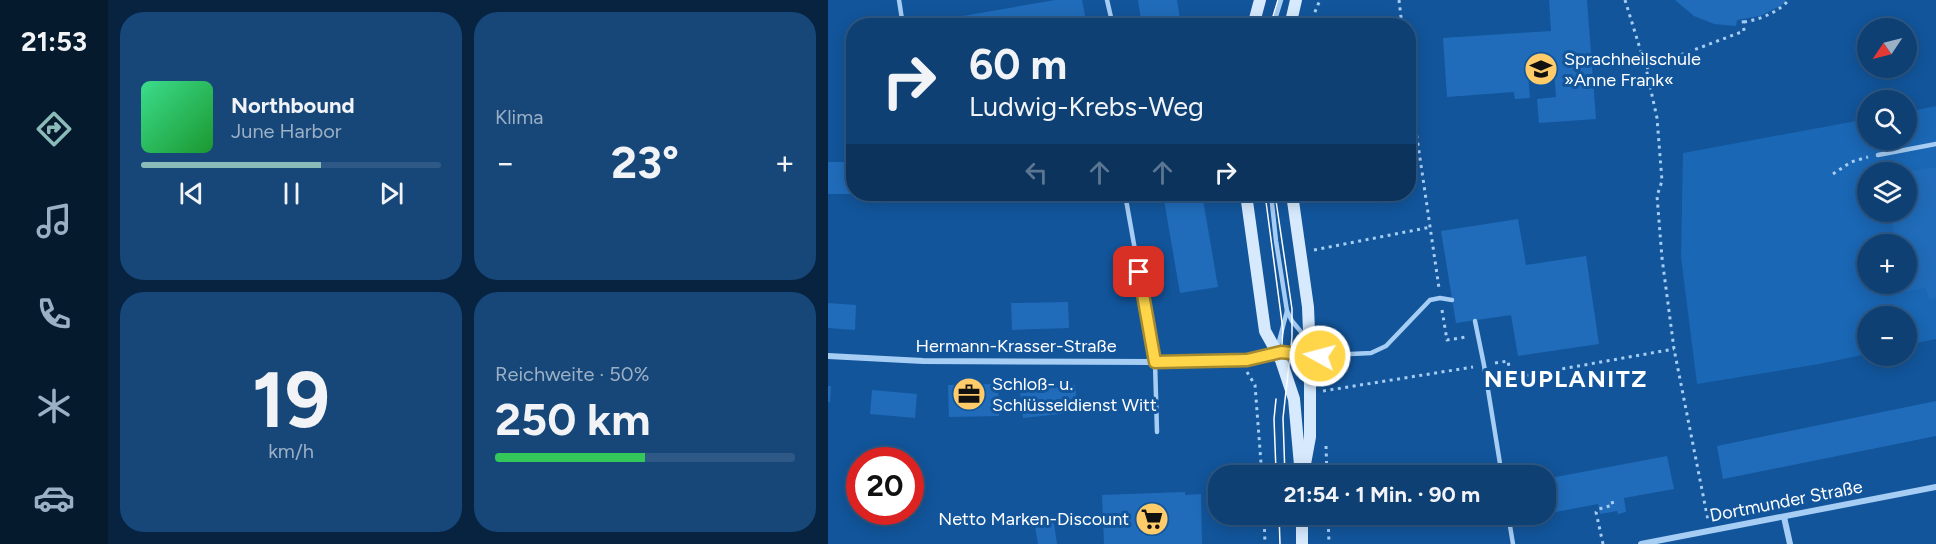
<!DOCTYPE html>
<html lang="de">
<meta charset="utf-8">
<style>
body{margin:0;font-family:Figtree,sans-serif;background:#174779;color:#f1f3f6;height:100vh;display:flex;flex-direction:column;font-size:22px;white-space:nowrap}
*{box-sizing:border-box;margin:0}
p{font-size:20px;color:#9bafc5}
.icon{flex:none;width:33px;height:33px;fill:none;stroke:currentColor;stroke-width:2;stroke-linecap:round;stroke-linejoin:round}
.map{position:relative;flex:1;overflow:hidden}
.drawer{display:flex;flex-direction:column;gap:12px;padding:12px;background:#082340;width:720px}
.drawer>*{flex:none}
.banner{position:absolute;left:18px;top:18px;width:570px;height:183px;border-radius:24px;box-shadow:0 3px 15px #0003,0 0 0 2px #2e5986;background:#0e4074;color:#f1f3f6;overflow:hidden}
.needle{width:39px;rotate:235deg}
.tools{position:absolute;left:1029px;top:18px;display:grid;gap:12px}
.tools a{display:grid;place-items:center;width:60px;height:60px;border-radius:50%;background:#0e4074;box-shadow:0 3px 15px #0003,0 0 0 2px #2e5986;font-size:30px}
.speed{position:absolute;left:18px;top:447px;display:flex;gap:12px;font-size:30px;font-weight:700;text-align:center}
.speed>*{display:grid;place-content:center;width:78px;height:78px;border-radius:50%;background:#0e4074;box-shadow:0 3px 15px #0003,0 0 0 2px #2e5986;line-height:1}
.speed .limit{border:9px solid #d22;background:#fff;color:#111}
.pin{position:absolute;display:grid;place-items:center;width:51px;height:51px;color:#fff;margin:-26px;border-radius:12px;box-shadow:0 3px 9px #0006}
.me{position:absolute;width:66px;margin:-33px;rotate:277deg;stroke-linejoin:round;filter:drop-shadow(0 0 4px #0008)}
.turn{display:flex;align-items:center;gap:21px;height:126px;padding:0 24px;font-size:27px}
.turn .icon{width:78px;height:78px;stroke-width:2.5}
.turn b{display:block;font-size:42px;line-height:51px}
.lanes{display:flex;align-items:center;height:57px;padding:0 24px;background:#0003;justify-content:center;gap:30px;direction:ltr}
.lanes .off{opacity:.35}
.big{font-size:45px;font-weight:700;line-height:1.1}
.drawer .tile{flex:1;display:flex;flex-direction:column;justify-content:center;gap:9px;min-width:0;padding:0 21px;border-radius:24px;background:#174779}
.drawer .dial{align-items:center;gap:0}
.dial b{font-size:78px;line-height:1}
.song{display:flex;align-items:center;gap:18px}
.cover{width:72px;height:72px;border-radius:9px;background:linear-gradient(135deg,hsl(150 70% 55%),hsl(130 70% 35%))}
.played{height:6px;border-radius:3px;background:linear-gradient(90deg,#8bbbb9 60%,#2e5986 60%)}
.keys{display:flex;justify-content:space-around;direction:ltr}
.heat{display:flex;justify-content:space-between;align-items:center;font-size:33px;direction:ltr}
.charge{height:9px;border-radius:4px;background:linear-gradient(90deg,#34c759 50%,#2e5986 0)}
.drawer .tiles{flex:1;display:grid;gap:12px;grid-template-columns:repeat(2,1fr)}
.trip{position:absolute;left:380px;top:465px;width:348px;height:60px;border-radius:24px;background:#0e4074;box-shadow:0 3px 15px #0003,0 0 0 2px #2e5986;font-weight:700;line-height:60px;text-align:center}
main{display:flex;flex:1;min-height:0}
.tab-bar{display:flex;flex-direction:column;width:108px;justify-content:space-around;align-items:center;background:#061a2e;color:#9bafc5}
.tab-bar .icon{width:42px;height:42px}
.tab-bar .selected{color:#8bbbb9}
.tab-bar b{font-size:27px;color:#f1f3f6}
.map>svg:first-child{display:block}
.green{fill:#1a67b5;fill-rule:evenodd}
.building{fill:#206cba}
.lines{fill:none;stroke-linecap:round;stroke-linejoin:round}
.path{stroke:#a6cdf4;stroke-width:3;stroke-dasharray:3 4.5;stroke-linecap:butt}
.lane{stroke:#a6cdf4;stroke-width:4.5}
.street{stroke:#a6cdf4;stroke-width:6}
.secondary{stroke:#d6e9fd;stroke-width:12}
.tram{stroke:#fff;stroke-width:1.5}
.route-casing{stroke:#a68a30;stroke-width:15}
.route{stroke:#ffd54a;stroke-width:10}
.labels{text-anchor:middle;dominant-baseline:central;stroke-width:6;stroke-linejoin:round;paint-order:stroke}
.poi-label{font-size:18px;fill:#fff;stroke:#12559b;text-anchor:start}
.street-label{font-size:18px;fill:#fff;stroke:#12559b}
.district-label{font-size:24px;font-weight:bold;letter-spacing:1.5px;fill:#fff;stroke:#12559b}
</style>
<main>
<nav class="tab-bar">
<b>21:53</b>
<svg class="icon selected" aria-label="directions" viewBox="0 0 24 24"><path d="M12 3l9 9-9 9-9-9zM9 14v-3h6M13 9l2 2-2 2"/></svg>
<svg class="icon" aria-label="music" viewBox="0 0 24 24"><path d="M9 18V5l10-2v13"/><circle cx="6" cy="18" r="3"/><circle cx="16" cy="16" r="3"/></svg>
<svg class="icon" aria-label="phone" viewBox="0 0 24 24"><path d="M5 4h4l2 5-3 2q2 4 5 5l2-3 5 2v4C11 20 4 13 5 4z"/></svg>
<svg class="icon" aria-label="climate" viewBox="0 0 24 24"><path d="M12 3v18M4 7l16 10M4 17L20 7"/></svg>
<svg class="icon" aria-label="car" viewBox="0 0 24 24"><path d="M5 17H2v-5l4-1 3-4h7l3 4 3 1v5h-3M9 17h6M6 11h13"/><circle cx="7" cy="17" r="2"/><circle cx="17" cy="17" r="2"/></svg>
</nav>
<section class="drawer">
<div class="tiles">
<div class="tile">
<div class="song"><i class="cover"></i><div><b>Northbound</b><p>June Harbor</p></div></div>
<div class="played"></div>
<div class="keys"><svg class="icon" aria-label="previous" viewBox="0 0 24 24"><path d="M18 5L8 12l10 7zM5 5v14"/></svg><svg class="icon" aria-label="pause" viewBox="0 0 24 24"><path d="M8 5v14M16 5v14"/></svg><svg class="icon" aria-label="next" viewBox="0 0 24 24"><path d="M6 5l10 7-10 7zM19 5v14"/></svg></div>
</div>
<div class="tile"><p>Klima</p>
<div class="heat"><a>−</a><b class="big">23°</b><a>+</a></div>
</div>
<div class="tile dial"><b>19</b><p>km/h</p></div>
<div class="tile"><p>Reichweite · 50%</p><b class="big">250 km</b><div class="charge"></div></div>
</div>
</section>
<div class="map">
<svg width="1108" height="544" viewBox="0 0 1108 544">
<rect width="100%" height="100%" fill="#12559b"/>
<path class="green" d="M1108 106V339L1079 345 1078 316H1040L1039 354 991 364 869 384 853 257 855 153 1039 119 1040 140H1078L1079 112ZM1040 172H1078V212H1040ZM1040 244H1078V284H1040Z"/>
<g class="building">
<path d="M227 0H254L259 26H119L117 19Z"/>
<path d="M310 0H349L353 26H314Z"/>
<path d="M721 0H759L768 119 711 123 709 99 728 97 726 71 700 73 702 98 687 99 686 92 619 97 615 38 723 31Z"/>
<path d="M847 0H958L954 5 932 16 909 20 908 26 886 24 866 16Z"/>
<rect x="0" y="162" width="26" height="32"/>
<path d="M1108 167V298L1101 300 1098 288 1076 292 1075 284H1078V244H1068L1062 212H1078V172Z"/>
<path d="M76 194H165V198L76 197Z"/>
<path d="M335 194H374L390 287 352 293Z"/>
<path d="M690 219 698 265 758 256 771 344 690 356 683 315 628 323 613 231Z"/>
<path d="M240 302 241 328 184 330 183 303Z"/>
<path d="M0 303 28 305 27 330 0 328Z"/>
<path d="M170 384 171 416 121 417 120 385Z"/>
<path d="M247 385 250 412 195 418 192 391Z"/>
<path d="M0 386H3L2 402H0Z"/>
<path d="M44 390 89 394 87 418 42 414Z"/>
<path d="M1108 401V436L895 479 889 446Z"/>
<path d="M839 456 846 489 796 498 798 512 790 514 789 511 772 514 770 504 717 514V479Z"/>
<path d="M357 492V495L373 494 374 544H276L274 495Z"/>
<path d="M225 517 229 544H210L206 520Z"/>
</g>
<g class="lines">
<g class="path">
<path d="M571 0 574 26"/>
<path d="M797 0 818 68 829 118 834 181 829 196 834 258 846 349 880 520"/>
<path d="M916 22C933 19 949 13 961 0"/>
<path d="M481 26 492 0"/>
<path d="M818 68 916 31 915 19"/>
<path d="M580 76 611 288"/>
<path d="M1005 174 1023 162 1040 157"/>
<path d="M486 250 603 227"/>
<path d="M614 310 619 340 638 337"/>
<path d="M667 363 680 361 683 378 846 349"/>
<path d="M419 372 427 385 434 476"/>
<path d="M495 391 645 367"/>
<path d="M498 446 499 476"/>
<path d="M389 500H390"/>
<path d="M436 514 437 544"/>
<path d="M500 514 501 544"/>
<path d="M775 544 768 512 771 509 785 505 784 501"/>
</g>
<g class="lane">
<path d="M71 0 75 26"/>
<path d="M279 0 285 26"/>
<path d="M445 26 453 0"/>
<path d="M1050 155 1108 144"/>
<path d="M297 194 327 362 329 432"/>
<path d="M443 194 448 241 459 311 464 321 479 339"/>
<path d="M647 321 656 365 674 476"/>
<path d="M449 349 459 311"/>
<path d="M482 356 543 353 558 346 602 300 612 298 624 300"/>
<path d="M680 514 685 544"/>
</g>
<g class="street">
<path d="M0 356 95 361 327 362 419 360 453 352 482 356"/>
<path d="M956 517 962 544"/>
<path d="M813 544 1108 487"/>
</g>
<g class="secondary">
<path d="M425 26 432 0"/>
<path d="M462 26 468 0"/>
<path d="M418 194 437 331 453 360 466 399 473 476"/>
<path d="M464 194 480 307 482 356V437L477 464"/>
<path d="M474 514V544"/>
</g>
<g class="tram">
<path d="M442 26 450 0"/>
<path d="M437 194 455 330 453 357"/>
<path d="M447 194 464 309V337L455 418 457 476"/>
<path d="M448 471 446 419 448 399"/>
<path d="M451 514 452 544"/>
</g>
</g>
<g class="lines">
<defs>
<path id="route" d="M311 272 327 362 419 360 453 352 492 356"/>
</defs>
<use href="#route" class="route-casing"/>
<use href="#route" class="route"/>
</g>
<defs>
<symbol id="school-disc" viewBox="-11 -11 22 22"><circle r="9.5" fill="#ffcc69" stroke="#12559b"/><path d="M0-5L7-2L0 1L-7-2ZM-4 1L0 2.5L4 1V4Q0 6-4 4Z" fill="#111"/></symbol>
<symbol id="office-disc" viewBox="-11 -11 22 22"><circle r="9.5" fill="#ffcc69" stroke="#12559b"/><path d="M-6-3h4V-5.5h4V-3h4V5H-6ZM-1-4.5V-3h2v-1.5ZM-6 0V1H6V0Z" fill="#111"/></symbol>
<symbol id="supermarket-disc" viewBox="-11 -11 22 22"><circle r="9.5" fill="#ffcc69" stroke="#12559b"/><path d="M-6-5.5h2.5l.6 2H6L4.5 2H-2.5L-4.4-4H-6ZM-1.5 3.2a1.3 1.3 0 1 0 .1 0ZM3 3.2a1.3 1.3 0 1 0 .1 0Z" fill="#111"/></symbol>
</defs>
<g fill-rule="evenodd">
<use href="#school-disc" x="694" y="50" width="38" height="38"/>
<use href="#office-disc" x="122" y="375" width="38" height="38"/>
<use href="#supermarket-disc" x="305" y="500" width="38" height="38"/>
</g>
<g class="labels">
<g class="poi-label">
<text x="736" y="59">Sprachheilschule<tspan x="736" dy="21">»Anne Frank«</tspan></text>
<text x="164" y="384">Schloß- u.<tspan x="164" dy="21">Schlüsseldienst Witt</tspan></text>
<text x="301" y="519" text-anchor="end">Netto Marken-Discount</text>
</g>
<g class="street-label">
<text x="188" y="346">Hermann-Krasser-Straße</text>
<text transform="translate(958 501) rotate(-11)">Dortmunder Straße</text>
</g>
<g class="district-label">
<text x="738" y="378">NEUPLANITZ</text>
</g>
</g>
</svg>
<div class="tools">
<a><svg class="needle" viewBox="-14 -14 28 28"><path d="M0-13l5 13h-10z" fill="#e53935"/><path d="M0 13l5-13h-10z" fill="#9bafc5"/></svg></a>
<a><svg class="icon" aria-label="search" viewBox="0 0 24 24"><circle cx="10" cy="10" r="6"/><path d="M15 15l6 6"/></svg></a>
<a><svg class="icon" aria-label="layers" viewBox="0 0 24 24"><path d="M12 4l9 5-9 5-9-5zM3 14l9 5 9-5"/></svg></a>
<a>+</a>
<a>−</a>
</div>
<div class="speed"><div class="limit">20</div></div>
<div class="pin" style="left:311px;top:272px;background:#d93025"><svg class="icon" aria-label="arrive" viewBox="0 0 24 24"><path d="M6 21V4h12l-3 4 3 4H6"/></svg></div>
<svg class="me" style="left:492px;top:356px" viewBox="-20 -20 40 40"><circle r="17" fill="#ffd54a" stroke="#fff" stroke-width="3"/><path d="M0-11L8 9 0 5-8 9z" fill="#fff"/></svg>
<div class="trip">21:54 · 1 Min. · 90 m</div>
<div class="banner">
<div class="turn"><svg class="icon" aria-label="right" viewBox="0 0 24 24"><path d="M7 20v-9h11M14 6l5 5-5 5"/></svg><div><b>60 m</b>Ludwig-Krebs-Weg</div></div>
<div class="lanes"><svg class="icon off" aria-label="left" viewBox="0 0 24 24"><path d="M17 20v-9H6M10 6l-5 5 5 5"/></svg><svg class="icon off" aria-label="ahead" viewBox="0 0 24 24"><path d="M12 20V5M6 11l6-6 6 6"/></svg><svg class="icon off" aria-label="ahead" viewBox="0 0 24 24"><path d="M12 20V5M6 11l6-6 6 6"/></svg><svg class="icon" aria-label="right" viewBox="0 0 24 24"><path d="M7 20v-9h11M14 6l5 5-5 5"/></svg></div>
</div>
</div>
</main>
